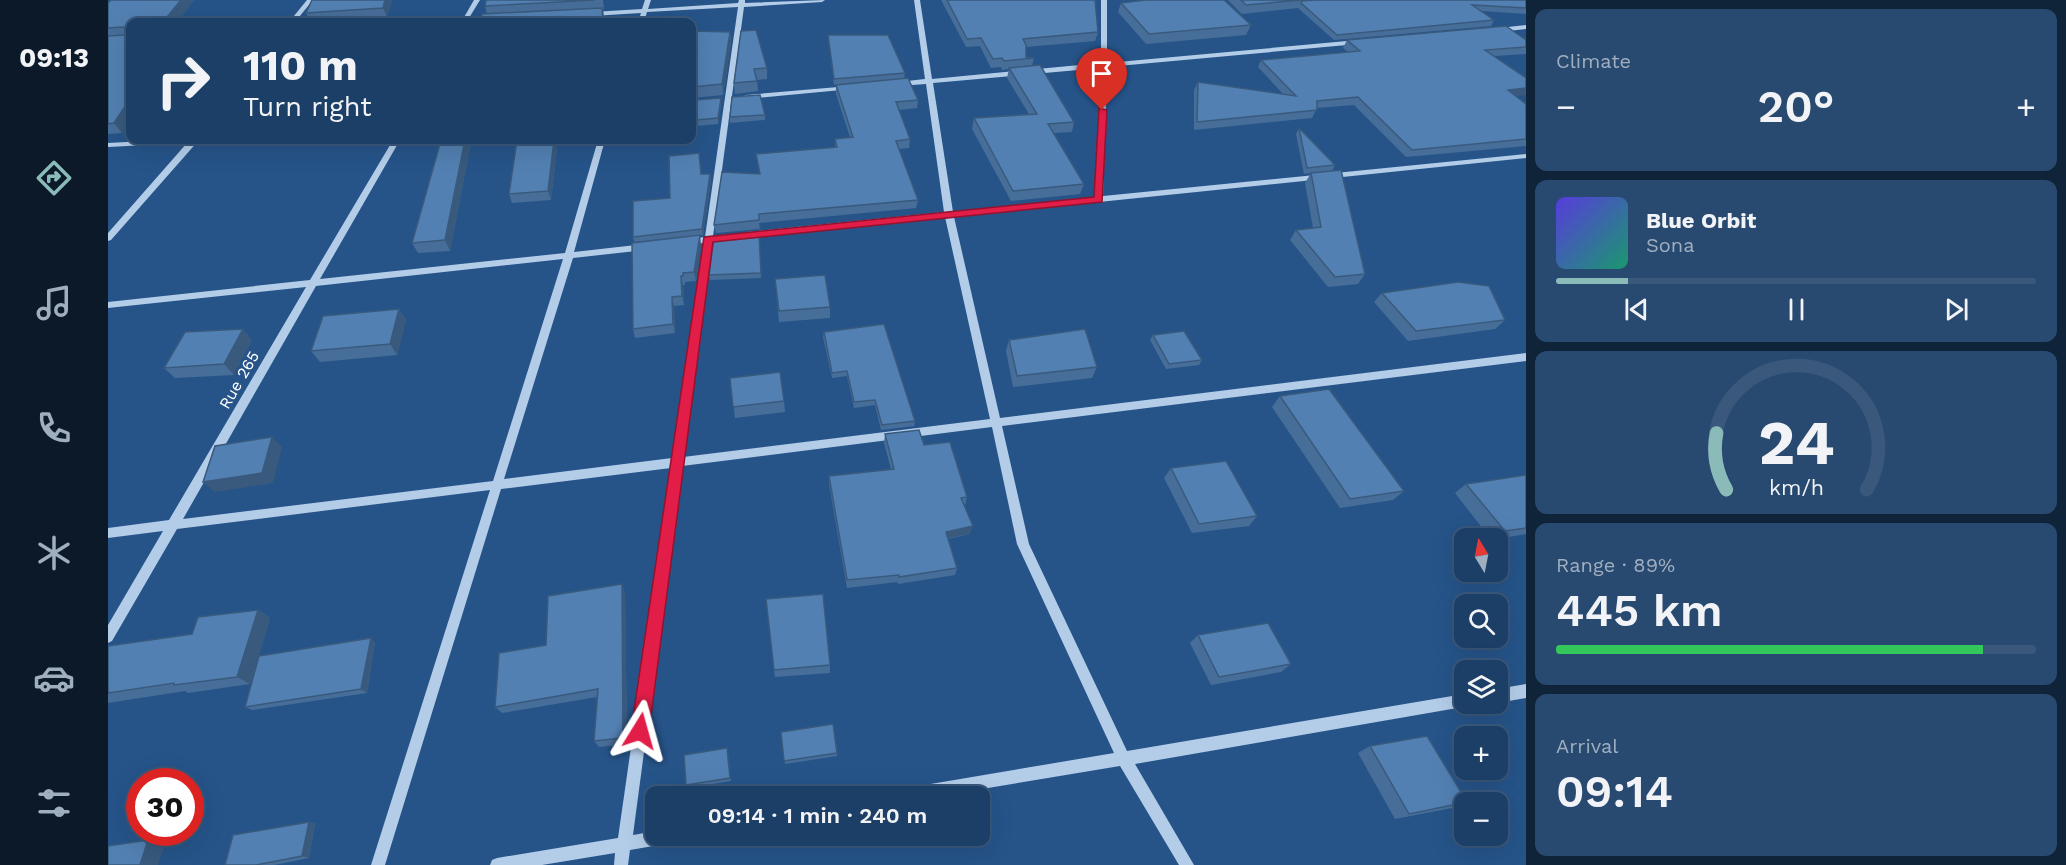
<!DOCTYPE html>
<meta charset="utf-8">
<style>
body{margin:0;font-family:"Work Sans",sans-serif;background:#294a70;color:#f1f3f6;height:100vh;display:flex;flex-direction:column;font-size:22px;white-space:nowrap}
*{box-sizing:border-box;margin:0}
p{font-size:20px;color:#a0afc0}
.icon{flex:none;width:33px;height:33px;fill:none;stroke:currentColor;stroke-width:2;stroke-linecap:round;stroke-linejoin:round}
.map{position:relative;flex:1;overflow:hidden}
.sheet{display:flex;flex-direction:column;gap:9px;padding:9px;background:#0f2339;width:540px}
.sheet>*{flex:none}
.top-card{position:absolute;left:18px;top:18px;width:570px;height:126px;border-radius:12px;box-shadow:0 6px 24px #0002,0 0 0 2px #3a587b;background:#1c3f67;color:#f1f3f6;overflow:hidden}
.needle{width:39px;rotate:350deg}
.tools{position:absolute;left:1346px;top:528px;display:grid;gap:12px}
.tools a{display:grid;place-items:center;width:54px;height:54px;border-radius:12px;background:#1c3f67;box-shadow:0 6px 24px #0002,0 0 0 2px #3a587b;font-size:30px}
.speed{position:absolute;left:18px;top:768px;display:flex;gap:12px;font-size:30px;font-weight:700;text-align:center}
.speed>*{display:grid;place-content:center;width:78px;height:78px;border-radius:50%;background:#1c3f67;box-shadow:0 6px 24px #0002,0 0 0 2px #3a587b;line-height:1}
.speed .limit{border:9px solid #d22;background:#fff;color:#111}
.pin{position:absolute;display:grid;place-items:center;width:51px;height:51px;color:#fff;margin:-62px -26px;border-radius:50% 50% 50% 0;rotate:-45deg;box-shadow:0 0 6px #0007}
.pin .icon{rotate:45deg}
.me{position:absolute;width:66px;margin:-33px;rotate:8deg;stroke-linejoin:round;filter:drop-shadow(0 0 4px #0008)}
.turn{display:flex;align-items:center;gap:21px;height:126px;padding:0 18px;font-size:27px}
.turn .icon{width:78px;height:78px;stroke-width:2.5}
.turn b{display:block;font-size:42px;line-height:51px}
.big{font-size:45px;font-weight:600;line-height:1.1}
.sheet .card{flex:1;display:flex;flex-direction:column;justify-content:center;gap:9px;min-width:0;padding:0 21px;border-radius:12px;background:#294a70}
.sheet .dial{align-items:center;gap:0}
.dial svg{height:156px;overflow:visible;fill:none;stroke:#3a587b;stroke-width:7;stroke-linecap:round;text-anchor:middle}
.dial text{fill:#f1f3f6;stroke:none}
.song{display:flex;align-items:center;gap:18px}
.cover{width:72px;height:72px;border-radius:9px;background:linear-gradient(135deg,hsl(250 70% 55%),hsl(160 70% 35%))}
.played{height:6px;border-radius:3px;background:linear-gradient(90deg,#8bbbb9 15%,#3a587b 15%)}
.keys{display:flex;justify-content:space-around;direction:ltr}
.heat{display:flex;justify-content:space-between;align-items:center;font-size:33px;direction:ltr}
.charge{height:9px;border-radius:4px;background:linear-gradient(90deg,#34c759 89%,#3a587b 0)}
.trip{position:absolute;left:537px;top:786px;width:345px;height:60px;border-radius:12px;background:#1c3f67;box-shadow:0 6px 24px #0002,0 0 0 2px #3a587b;font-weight:600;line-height:60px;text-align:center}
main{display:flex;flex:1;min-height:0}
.tabs{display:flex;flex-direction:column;width:108px;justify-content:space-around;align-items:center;background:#0b1929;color:#a0afc0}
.tabs .icon{width:42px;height:42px}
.tabs .on{color:#8bbbb9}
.tabs b{font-size:27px;color:#f1f3f6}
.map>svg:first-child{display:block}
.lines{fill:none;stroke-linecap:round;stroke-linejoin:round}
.minor{fill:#b3cde9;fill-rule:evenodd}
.wall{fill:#476e99}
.shaded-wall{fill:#395a7d}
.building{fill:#5280b2;stroke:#395a7d;stroke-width:1.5}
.route{fill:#e11d48;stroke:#92132f;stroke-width:1.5}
.labels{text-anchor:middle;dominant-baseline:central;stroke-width:6;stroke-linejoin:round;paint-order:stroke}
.street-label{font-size:16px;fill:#fff;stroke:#265489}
</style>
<main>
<nav class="tabs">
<b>09:13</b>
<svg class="icon on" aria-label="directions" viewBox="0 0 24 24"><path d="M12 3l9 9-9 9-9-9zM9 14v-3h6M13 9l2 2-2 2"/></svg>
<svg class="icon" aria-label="music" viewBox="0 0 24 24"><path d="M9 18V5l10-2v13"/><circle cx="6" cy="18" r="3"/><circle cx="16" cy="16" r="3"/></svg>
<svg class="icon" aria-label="phone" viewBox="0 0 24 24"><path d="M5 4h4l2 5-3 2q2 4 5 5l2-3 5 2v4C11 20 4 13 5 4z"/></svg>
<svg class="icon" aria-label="climate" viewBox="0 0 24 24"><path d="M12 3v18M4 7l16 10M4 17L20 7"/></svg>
<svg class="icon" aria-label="car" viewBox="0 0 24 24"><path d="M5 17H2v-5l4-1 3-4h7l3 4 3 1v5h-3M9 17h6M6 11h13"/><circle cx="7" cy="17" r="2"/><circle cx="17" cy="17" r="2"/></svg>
<svg class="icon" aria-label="filters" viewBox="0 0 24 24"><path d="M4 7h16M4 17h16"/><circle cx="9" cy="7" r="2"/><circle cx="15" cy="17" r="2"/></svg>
</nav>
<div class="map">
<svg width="1418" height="865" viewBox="0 0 1418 865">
<rect width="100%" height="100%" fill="#265489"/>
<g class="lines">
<g class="minor">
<path d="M199 0H205L187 22H181Z"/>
<path d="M366 0H372L361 18 384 17 387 19 386 20 359 22H330L333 20 355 19Z"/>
<path d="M537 0H543L540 9 630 3 631 0H637V3L717 0 714 2 636 7 605 236 620 234 624 237 620 240 604 242 575 457 882 419 837 217 639 238 635 235 639 232 836 212 818 84 790 86 787 84 790 82 817 79 806 0H812L824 79 993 63V0H999V63L1250 40 1253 42 1250 44 999 67 995 196 1418 154V158L846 217 892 418 1418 353V361L894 426 921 544 1019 751 1356 694V704H1362L1361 706 1027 764 1086 865H1071L1012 766 832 796H786L788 791 793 789 1006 753 909 544 884 427 574 466 525 835 548 831V836H570L568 841 563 843 522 850 520 865H506L507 853 434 865H382L384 860 389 858 510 838 563 468 393 489 277 865H263L382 490 69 529 4 641 0 643V625L55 531 0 538V528L61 520 198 287 0 308V302L202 280 285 140H292L212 279 457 253 490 140H497L466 252 537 244 541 247 537 250 465 258 396 479 564 458 596 243 579 245 575 242 579 239 597 237 630 7 539 12 536 22H530L533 13 484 16 481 14 484 12 534 9ZM993 68 987 197 845 212 825 83ZM455 259 385 481 75 519 208 286Z"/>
<path d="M1418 25V29L1391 32 1388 30 1391 28Z"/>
<path d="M742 86 745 88 744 89 638 99 634 97 638 95Z"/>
<path d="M56 140H91L3 240 0 241V233L79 143 0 147V143Z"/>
<path d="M1418 684V698L1389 703V689Z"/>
</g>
</g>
<g class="wall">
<path d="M3 0H86L69 22H22V120L14 133 0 134V3Z"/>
<path d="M204 0H284L279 17 202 22 198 13Z"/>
<path d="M378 0H495L496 9H495L497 22H372L379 14 377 6Z"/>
<path d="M833 0H987L990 32 987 41 918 47V57L926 58 924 66 966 122 964 132 946 133 976 184 972 194 903 201 864 129 866 118 921 114 899 78 901 69 894 70 893 67 883 68 872 46 858 47Z"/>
<path d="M1120 0H1194V1L1418 0V14L1373 11 1386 20 1383 26 1226 40 1190 8 1134 14Z"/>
<path d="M1013 3 1143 25 1138 35 1038 44 1010 12Z"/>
<path d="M584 31 622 32 623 42 615 95 585 98V92H584Z"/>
<path d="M633 31 659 68V79L649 80 650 91 627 94 626 83Z"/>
<path d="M720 35 797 73 796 79 726 85Z"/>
<path d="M1239 40H1418V54L1387 56 1408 96 1418 104V146L1298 157 1246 105 1209 108 1204 118 1086 130V90L1090 82 1175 94 1150 67 1153 60 1240 52 1235 48Z"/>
<path d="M728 85 810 100 809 108 791 110 802 139 801 148 791 149 810 200 808 208 651 223 652 229 608 233 606 225 651 174 648 154 727 148V139L742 137 728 94Z"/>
<path d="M586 100 613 104 610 124 588 126Z"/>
<path d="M657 115V120L622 123V117Z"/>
<path d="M1191 128 1227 165 1224 171 1257 274 1250 284 1220 287 1182 240 1188 230 1205 228 1197 183 1203 173 1196 174 1188 134Z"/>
<path d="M450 140 443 200 404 203 401 194Z"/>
<path d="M363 142 342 251 310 253 304 243Z"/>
<path d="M594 174H602L603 180 595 235 526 242 525 237 562 198Z"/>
<path d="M651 233 653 278 602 280 601 275Z"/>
<path d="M593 245 588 281 577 282V285H575L576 305 566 306 567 333 527 338 525 329Z"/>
<path d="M667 279 722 307V318L671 322Z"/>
<path d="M1274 293 1397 320 1387 329 1300 341 1266 302Z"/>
<path d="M291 309 298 320 289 355 212 362 203 351Z"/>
<path d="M716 332 807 421 806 426 773 430 767 405 746 408 739 376 724 378 715 337Z"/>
<path d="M1045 335 1094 360 1091 365 1058 369 1042 340Z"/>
<path d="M144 340 126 375 67 378 56 368Z"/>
<path d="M901 340 989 367 984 378 905 387 898 351Z"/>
<path d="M622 378 676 401 677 412 627 418Z"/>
<path d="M1172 396 1296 491 1285 500 1232 508 1164 407Z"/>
<path d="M777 434 816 445 859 497 857 505 862 534 840 539 849 568 847 575 790 584 789 582 739 588 721 484V476L783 469 776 443Z"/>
<path d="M1063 468 1149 516 1141 526 1084 533 1056 478Z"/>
<path d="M1418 475V534L1389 539V538H1382L1347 493 1358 484Z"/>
<path d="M517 593 519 744 491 747 486 741 489 697 394 713 387 707 438 645Z"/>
<path d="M658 599 722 665V673L667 677Z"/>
<path d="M150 610 162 618 142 684 80 693 77 691 0 703V646L84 634Z"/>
<path d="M1090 635 1183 664 1173 672 1103 685 1082 643Z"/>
<path d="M267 642 259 693 144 710 137 707Z"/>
<path d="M673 732 729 753V756L677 764Z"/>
<path d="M1262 746 1356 802V804L1344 808 1287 819 1250 753Z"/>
<path d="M619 748 623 781 580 788 578 785Z"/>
<path d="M201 822 207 824 201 858 166 865H117Z"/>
</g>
<g class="shaded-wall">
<path d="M73 0H86L69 22H55Z"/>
<path d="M277 0H284L279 17 275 8Z"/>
<path d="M622 32 623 42 615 95 614 84Z"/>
<path d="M1418 88V95L1395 98 1400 90Z"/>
<path d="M613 98V104L610 124V118Z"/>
<path d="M22 99V120L14 133 6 123Z"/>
<path d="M357 140H362L363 142 342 251 337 240Z"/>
<path d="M446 140H450L443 200 440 191Z"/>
<path d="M602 174 603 180 595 235 594 229Z"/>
<path d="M592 235 593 245 588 281 586 272Z"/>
<path d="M573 276 575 285 576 305 574 296Z"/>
<path d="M564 297 566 306 567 333 565 324Z"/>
<path d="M291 309 298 320 289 355 282 344Z"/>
<path d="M135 329 144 340 126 375 116 364Z"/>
<path d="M164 437 174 447 165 483 107 492 95 482Z"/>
<path d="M865 526 862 534 836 539 838 532Z"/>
<path d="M514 584 517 593 519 744 515 738Z"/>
<path d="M150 610 162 618 142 684 129 677Z"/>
<path d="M263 638 267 642 259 693 253 689Z"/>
<path d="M201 822 207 824 201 858 194 856Z"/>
<path d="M40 840 57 844 50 865H32Z"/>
</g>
<g class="building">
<path d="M3 0H73L55 22H22V99L6 123 0 124V36L17 35 18 29 15 27 0 28V3Z"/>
<path d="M204 0H277L275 8 198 13Z"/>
<path d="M378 0H487L377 6Z"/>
<path d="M839 0H987L990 32 915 39 918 45V57L926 58 896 61 894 58 885 59 873 38 859 39Z"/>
<path d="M1038 0H1116L1143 25 1041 34 1013 3Z"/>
<path d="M1133 0H1194L1138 5Z"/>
<path d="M1207 0H1418V8L1364 5 1386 20 1229 35 1193 3 1194 1Z"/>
<path d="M494 8 495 22H372L374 14Z"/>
<path d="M1398 26 1418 40V47L1377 50 1418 78V88L1400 90 1418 104V139L1304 150 1250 97 1209 101V110L1089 122 1090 82 1188 96 1153 60 1252 51 1239 40Z"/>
<path d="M648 30 659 68 646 69 649 81 626 83 633 31Z"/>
<path d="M584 31 622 32 614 84 584 87Z"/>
<path d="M720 35H780L797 73 726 79Z"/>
<path d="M932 65 966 122 940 124 976 184 905 191 866 118 929 114 901 68Z"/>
<path d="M800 78 810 100 788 102 802 139 788 141 810 200 651 214V220L606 225 614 172 652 174 648 154 729 147 727 139 745 137 728 85Z"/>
<path d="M652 95 657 115 622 117 624 97Z"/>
<path d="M613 98 610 118 588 120 586 100Z"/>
<path d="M1191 128 1227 165 1199 168Z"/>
<path d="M333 140H357L337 240 304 243Z"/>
<path d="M409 140H446L440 191 401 194Z"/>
<path d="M591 153 593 174H602L594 229 525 237V201L562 198 561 156Z"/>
<path d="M1233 170 1257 274 1227 277 1188 230 1213 227 1203 173Z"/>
<path d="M651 233 653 273 601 275 606 237Z"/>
<path d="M592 235 586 272 575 273V276H573L574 296 564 297 565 324 525 329 524 243Z"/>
<path d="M717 275 722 307 671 311 667 279Z"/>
<path d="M1350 282 1381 286 1397 320 1308 331 1274 293Z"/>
<path d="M291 309 282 344 203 351 215 316Z"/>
<path d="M776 324 807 421 774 425 767 400 746 402 739 371 724 373 716 332Z"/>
<path d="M135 329 116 364 56 368 77 332Z"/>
<path d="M977 329 989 367 909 376 901 340Z"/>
<path d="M1076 331 1094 360 1061 364 1045 335Z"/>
<path d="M672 372 676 401 625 407 622 378Z"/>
<path d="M1221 389 1296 491 1242 499 1172 396Z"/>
<path d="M811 430 816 445 842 442 859 497 853 498 865 526 838 532 849 568 791 577V575L739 580 721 476 786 469 777 434Z"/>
<path d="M164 437 154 473 95 482 107 446Z"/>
<path d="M1118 461 1149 516 1091 524 1063 468Z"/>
<path d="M1418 475V528L1397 531 1358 484Z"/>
<path d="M514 584 515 738 486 741 490 689 387 707 391 653 438 645 440 596Z"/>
<path d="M715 594 722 665 666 670 658 599Z"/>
<path d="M150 610 129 677 66 685V683L0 693V646L84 634 90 617Z"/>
<path d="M1160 623 1183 664 1111 677 1090 635Z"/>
<path d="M263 638 253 689 137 707 151 656Z"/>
<path d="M725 724 729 753 676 761 673 732Z"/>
<path d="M1319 736 1359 802 1301 814 1262 746Z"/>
<path d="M619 748 622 778 578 785 576 755Z"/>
<path d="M201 822 194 856 148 865H117L125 835Z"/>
<path d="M40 840 32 865H0V846Z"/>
</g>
<path class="route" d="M991 108 999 110 994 202 605 242 541 731 538 737 532 740 526 737 523 731 596 237 986 197Z"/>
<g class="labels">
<g class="street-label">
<text transform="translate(131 380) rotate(-60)">Rue 265</text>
</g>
</g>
</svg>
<div class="tools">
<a><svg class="needle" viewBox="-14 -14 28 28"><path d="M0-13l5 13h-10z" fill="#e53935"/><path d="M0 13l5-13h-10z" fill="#a0afc0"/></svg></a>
<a><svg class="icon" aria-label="search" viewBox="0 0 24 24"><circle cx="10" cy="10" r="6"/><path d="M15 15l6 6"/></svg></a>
<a><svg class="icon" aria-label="layers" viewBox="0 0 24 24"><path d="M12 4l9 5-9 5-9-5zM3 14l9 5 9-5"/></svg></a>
<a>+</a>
<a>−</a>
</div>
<div class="speed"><div class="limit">30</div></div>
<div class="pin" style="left:994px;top:110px;background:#d93025"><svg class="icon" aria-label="arrive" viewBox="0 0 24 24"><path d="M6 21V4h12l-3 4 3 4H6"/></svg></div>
<svg class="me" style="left:532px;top:731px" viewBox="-20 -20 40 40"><path d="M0-17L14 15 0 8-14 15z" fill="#e11d48" stroke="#fff" stroke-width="4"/></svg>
<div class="trip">09:14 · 1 min · 240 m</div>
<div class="top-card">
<div class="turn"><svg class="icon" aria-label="right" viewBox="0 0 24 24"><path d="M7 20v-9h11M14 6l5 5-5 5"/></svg><div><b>110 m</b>Turn right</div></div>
</div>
</div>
<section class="sheet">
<div class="card"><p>Climate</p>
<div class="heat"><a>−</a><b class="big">20°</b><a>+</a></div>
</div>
<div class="card">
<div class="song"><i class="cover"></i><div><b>Blue Orbit</b><p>Sona</p></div></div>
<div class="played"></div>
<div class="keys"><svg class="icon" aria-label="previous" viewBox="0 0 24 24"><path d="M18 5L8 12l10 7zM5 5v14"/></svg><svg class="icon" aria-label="pause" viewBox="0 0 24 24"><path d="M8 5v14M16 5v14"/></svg><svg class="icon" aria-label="next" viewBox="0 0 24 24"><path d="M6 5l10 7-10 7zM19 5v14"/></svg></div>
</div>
<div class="card dial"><svg viewBox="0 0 100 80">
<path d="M14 69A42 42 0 1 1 86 69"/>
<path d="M14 69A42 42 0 0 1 9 40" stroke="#8bbbb9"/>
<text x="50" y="56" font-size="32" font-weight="700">24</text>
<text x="50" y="72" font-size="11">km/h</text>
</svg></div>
<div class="card"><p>Range · 89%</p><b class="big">445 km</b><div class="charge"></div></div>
<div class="card"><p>Arrival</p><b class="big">09:14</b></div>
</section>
</main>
